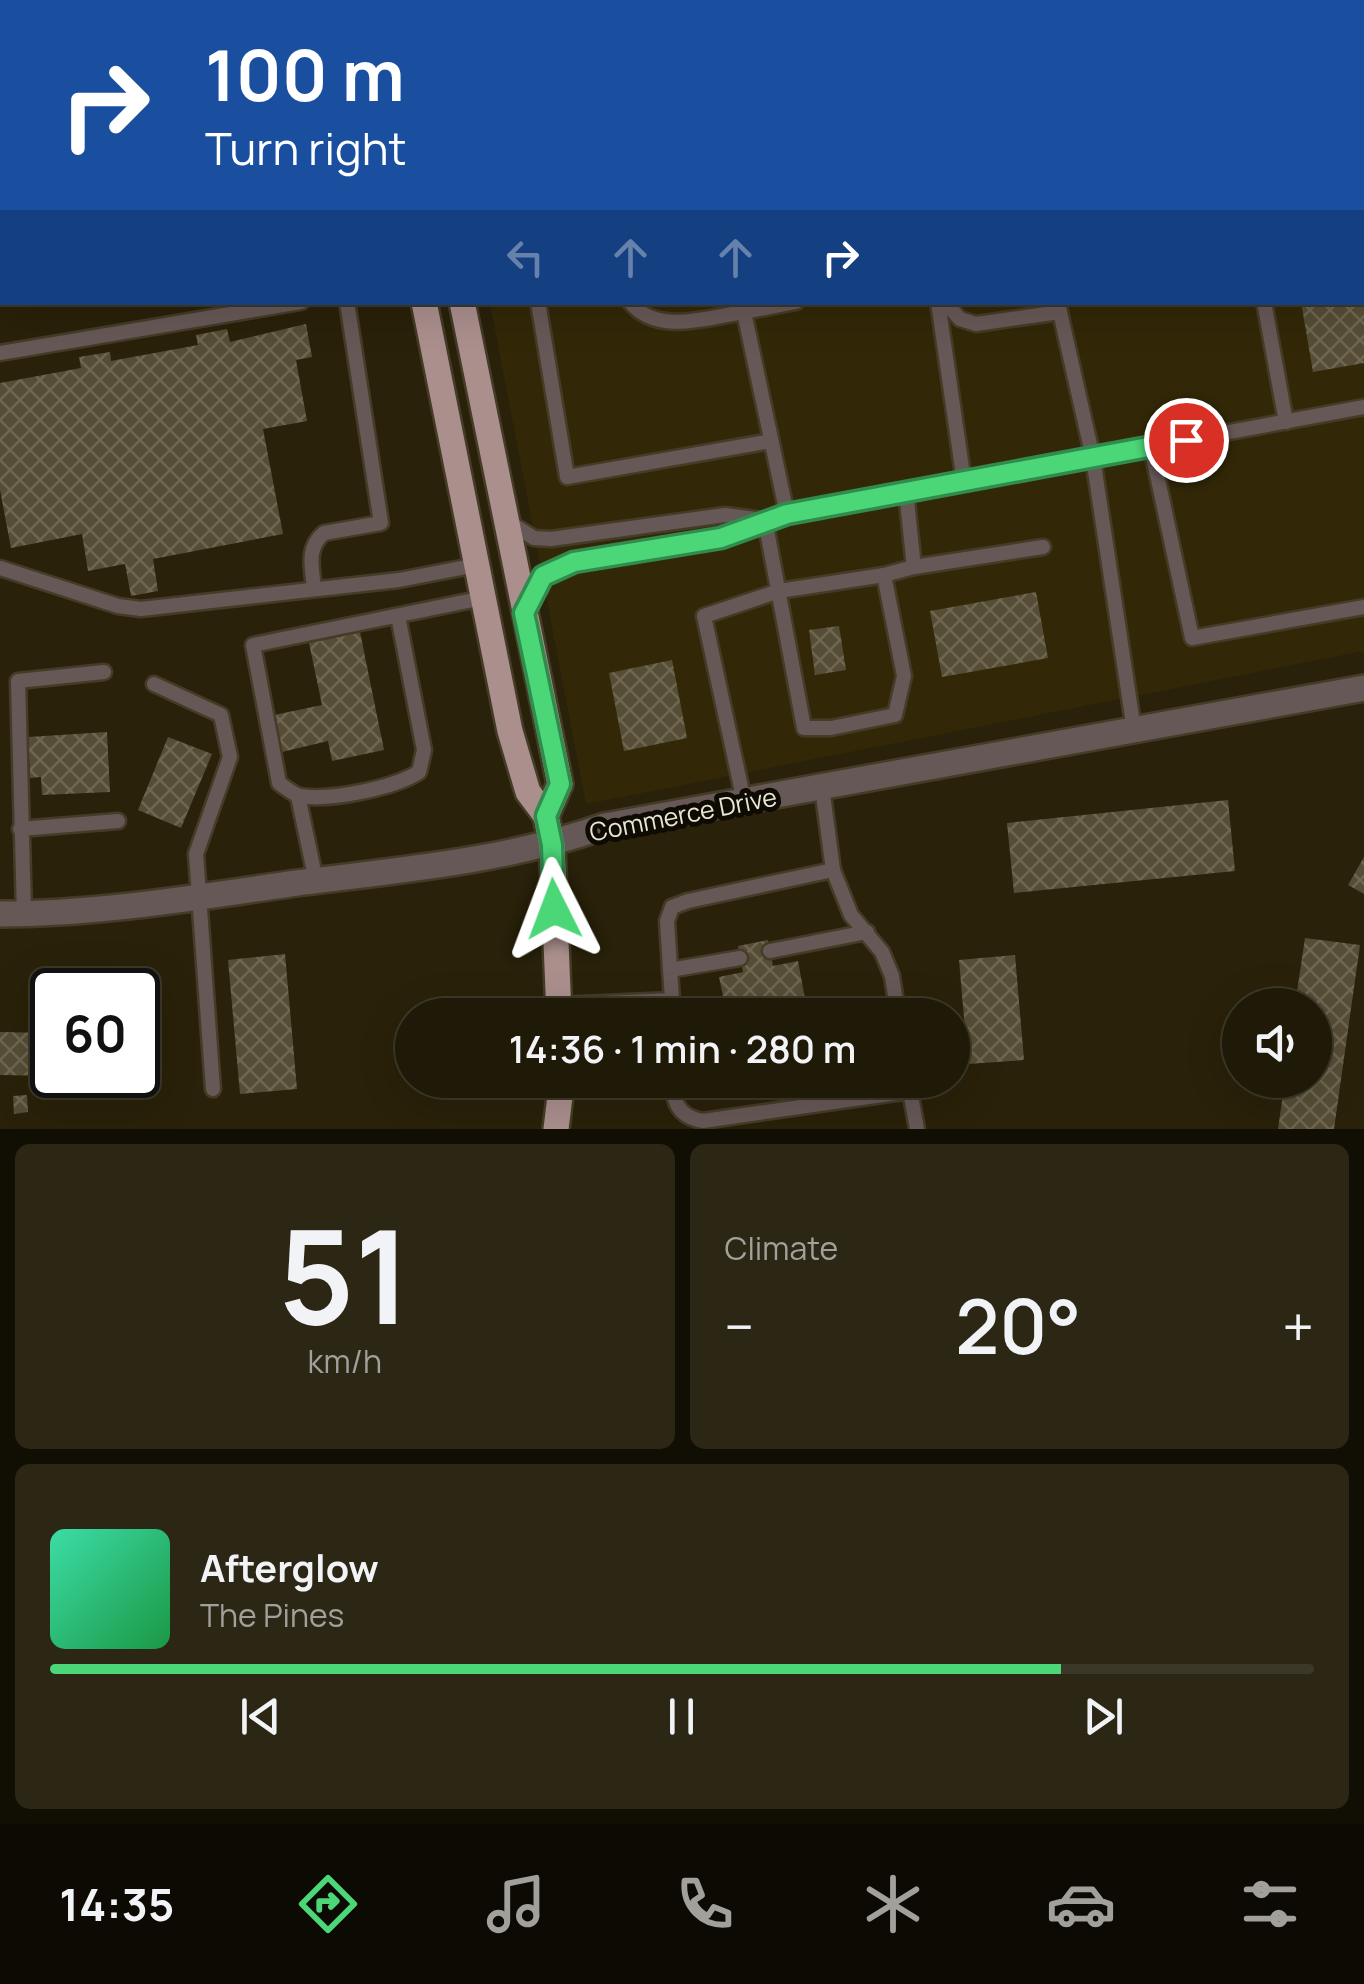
<!DOCTYPE html>
<meta charset="utf-8">
<style>
body{margin:0;font-family:Manrope,sans-serif;background:#2c2615;color:#f1f3f6;height:100vh;display:flex;flex-direction:column;font-size:38px;white-space:nowrap}
*{box-sizing:border-box;margin:0}
p{font-size:32px;color:#a1a09b}
.icon{flex:none;width:55px;height:55px;fill:none;stroke:currentColor;stroke-width:2;stroke-linecap:round;stroke-linejoin:round}
.map{position:relative;height:1129px;overflow:hidden}
.sheet{display:flex;flex-direction:column;gap:15px;padding:15px;background:#110e04;flex:1}
.sheet>*{flex:none}
.hud{position:absolute;left:0px;top:0px;width:1365px;height:305px;box-shadow:0 10px 40px #0002,0 0 0 2px #3c3828;background:#1a4fa0;color:#fff;overflow:hidden}
.buttons{position:absolute;left:1222px;top:988px;display:grid;gap:20px}
.buttons a{display:grid;place-items:center;width:110px;height:110px;border-radius:50%;background:#1f1907;box-shadow:0 10px 40px #0002,0 0 0 2px #3c3828;font-size:50px}
.speed{position:absolute;left:30px;top:968px;display:flex;gap:20px;font-size:50px;font-weight:700;text-align:center}
.speed>*{display:grid;place-content:center;width:130px;height:130px;border-radius:50%;background:#1f1907;box-shadow:0 10px 40px #0002,0 0 0 2px #3c3828;line-height:1}
.speed .limit{border:5px solid #111;border-radius:15px;background:#fff;color:#111}
.pin{position:absolute;display:grid;place-items:center;width:85px;height:85px;color:#fff;margin:-42px;border:5px solid #fff;border-radius:50%;box-shadow:0 2px 10px #0007}
.me{position:absolute;width:110px;margin:-55px;rotate:357deg;stroke-linejoin:round;filter:drop-shadow(0 0 8px #0008)}
.turn{display:flex;align-items:center;gap:35px;height:210px;padding:0 40px;font-size:45px}
.turn .icon{width:130px;height:130px;stroke-width:2.5}
.turn b{display:block;font-size:70px;line-height:85px}
.lanes{display:flex;align-items:center;height:95px;padding:0 40px;background:#0003;justify-content:center;gap:50px;direction:ltr}
.lanes .off{opacity:.35}
.big{font-size:75px;font-weight:600;line-height:1.1}
.sheet .card{flex:1;display:flex;flex-direction:column;justify-content:center;gap:15px;min-width:0;padding:0 35px;border-radius:15px;background:#2c2615}
.sheet .dial{align-items:center;gap:0}
.dial b{font-size:130px;line-height:1}
.song{display:flex;align-items:center;gap:30px}
.cover{width:120px;height:120px;border-radius:15px;background:linear-gradient(135deg,hsl(160 70% 55%),hsl(140 70% 35%))}
.played{height:10px;border-radius:5px;background:linear-gradient(90deg,#4bd677 80%,#3c3828 80%)}
.keys{display:flex;justify-content:space-around;direction:ltr}
.heat{display:flex;justify-content:space-between;align-items:center;font-size:55px;direction:ltr}
.sheet .tiles{flex:1;display:grid;gap:15px;grid-template-columns:1fr 1fr}
.card:last-child{grid-column:span 2}
.trip{position:absolute;left:395px;top:998px;width:575px;height:100px;border-radius:50px;background:#1f1907;box-shadow:0 10px 40px #0002,0 0 0 2px #3c3828;font-weight:600;line-height:100px;text-align:center}
.menu{display:flex;height:160px;justify-content:space-around;align-items:center;background:#0c0a03;color:#a1a09b}
.menu .icon{width:70px;height:70px}
.menu .active{color:#4bd677}
.menu b{font-size:45px;color:#f1f3f6}
.map>svg:first-child{display:block}
.built{fill:#322808}
.building{fill:url(#building-cross-hatch)}
.lines{fill:none;stroke-linecap:round;stroke-linejoin:round}
.lane-casing{stroke:#443c26;stroke-width:19}
.street-casing{stroke:#443c26;stroke-width:30}
.primary-casing{stroke:#443c26;stroke-width:30}
.lane{stroke:#665857;stroke-width:14}
.street{stroke:#665857;stroke-width:25}
.primary{stroke:#aa8f8d;stroke-width:25}
.route-casing{stroke:#318b4d;stroke-width:25}
.route{stroke:#4bd677;stroke-width:18}
.labels{text-anchor:middle;dominant-baseline:central;stroke-width:10;stroke-linejoin:round;paint-order:stroke}
.street-label{font-size:25px;fill:#eae5d7;stroke:#0e0b03}
</style>
<div class="map">
<svg width="1364" height="1129" viewBox="0 0 1364 1129">
<defs>
<pattern id="building-cross-hatch" width="8" height="8" patternUnits="userSpaceOnUse" patternTransform="scale(2.5)"><rect width="8" height="8" fill="#554d35"/><path d="M0 0l8 8M0 8l8-8" fill="none" stroke="#6e6652"/></pattern>
</defs>
<rect width="100%" height="100%" fill="#292109"/>
<path class="built" d="M432 0H1364V651L586 804 490 303 1362 302V2Z"/>
<g class="building">
<path d="M1301 302H1364V363L1313 372Z"/>
<path d="M306 324 312 357 296 360 307 421 263 429 283 534 153 559 158 591 131 596 125 564 88 571 82 534 11 548 0 490V383L81 368 79 357 110 352 111 361 198 345 196 335 227 329 230 342Z"/>
<path d="M1036 592 1048 658 942 677 930 611Z"/>
<path d="M839 626 846 670 815 675 809 630Z"/>
<path d="M360 632 384 750 332 761 328 741 282 752 274 715 322 705 309 643Z"/>
<path d="M672 660 687 738 624 751 609 673Z"/>
<path d="M107 732 110 792 42 795 41 777 30 778 28 737Z"/>
<path d="M168 737 212 754 181 828 138 810Z"/>
<path d="M1228 800 1235 871 1014 893 1007 823Z"/>
<path d="M1364 857V894L1348 885Z"/>
<path d="M1305 938 1360 945 1334 1129H1278L1285 1080H1315V1005H1295Z"/>
<path d="M768 940 773 966 798 961 808 1015H727L719 977 743 972 738 946Z"/>
<path d="M285 954 297 1089 240 1094 228 960Z"/>
<path d="M1015 955 1024 1060 968 1064 959 960Z"/>
<path d="M0 1032 52 1033 51 1076 0 1075Z"/>
<path d="M740 1080H794V1082L742 1092Z"/>
<path d="M27 1095 28 1112 14 1114 13 1096Z"/>
</g>
<g class="lines">
<defs>
<g id="lane">
<path d="M76 0 77 2"/>
<path d="M570 0 571 2"/>
<path d="M187 2 200 0"/>
<path d="M415 2 417 0"/>
<path d="M0 25 2 26"/>
<path d="M0 123H2"/>
<path d="M538 302 567 477 771 441"/>
<path d="M630 302C657 336 708 317 744 312L787 514"/>
<path d="M938 302 964 482"/>
<path d="M945 302 960 319 976 324 1060 312 1058 302"/>
<path d="M1264 302 1286 422"/>
<path d="M744 312 796 302"/>
<path d="M1060 312 1093 458 1134 730"/>
<path d="M0 353 301 302"/>
<path d="M1151 447 1192 638 1364 607"/>
<path d="M765 520 804 728H831L895 715 904 676 884 575 914 567 906 492"/>
<path d="M507 521 534 538 551 539 725 515 764 520"/>
<path d="M914 567 1043 547"/>
<path d="M0 568 118 606 141 609 399 580 477 565"/>
<path d="M314 588C312 567 306 548 324 533L381 523 347 302"/>
<path d="M527 606 543 576 574 562 721 537 787 514 1364 407"/>
<path d="M398 616 424 750 419 772C394 788 330 801 300 796 293 794 286 788 279 783L253 645 483 598"/>
<path d="M154 684 221 715 230 757 196 854 213 1089"/>
<path d="M298 796 316 881"/>
<path d="M744 801 704 616 779 591 884 575"/>
<path d="M20 829 118 821"/>
<path d="M833 870 851 915 882 952 892 976 898 1015"/>
<path d="M24 914 18 681 104 672"/>
<path d="M770 951 867 932"/>
<path d="M670 970 740 958"/>
<path d="M559 1005 672 1000 667 921 672 907 688 901 833 870 822 787"/>
<path d="M672 1080C673 1103 679 1117 703 1121L910 1091"/>
<path d="M908 1080 917 1129"/>
</g>
<path id="street" d="M0 914C100 914 198 897 297 883 399 870 507 861 605 826L1364 688"/>
<g id="primary">
<path d="M370 0V2"/>
<path d="M393 0V2"/>
<path d="M424 302 510 731 528 792 546 816 552 845 559 1015"/>
<path d="M462 302 560 784 546 816"/>
<path d="M556 1129 562 1080"/>
</g>
</defs>
<use href="#lane" class="lane-casing"/>
<use href="#street" class="street-casing"/>
<use href="#primary" class="primary-casing"/>
<use href="#lane" class="lane"/>
<use href="#street" class="street"/>
<use href="#primary" class="primary"/>
</g>
<g class="lines">
<defs>
<path id="route" d="M554 909 552 845 546 816 560 784 524 613 543 576 574 562 721 538 787 514 1186 440"/>
</defs>
<use href="#route" class="route-casing"/>
<use href="#route" class="route"/>
</g>
<g class="labels">
<g class="street-label">
<text transform="translate(683 814) rotate(-11)">Commerce Drive</text>
</g>
</g>
</svg>
<div class="buttons">
<a><svg class="icon" aria-label="sound" viewBox="0 0 24 24"><path d="M4 9h4l5-4v14l-5-4H4zM17 9q2 3 0 6"/></svg></a>
</div>
<div class="speed"><div class="limit">60</div></div>
<div class="pin" style="left:1186px;top:440px;background:#d93025"><svg class="icon" aria-label="arrive" viewBox="0 0 24 24"><path d="M6 21V4h12l-3 4 3 4H6"/></svg></div>
<svg class="me" style="left:554px;top:909px" viewBox="-20 -20 40 40"><path d="M0-17L14 15 0 8-14 15z" fill="#4bd677" stroke="#fff" stroke-width="4"/></svg>
<div class="trip">14:36 · 1 min · 280 m</div>
<div class="hud">
<div class="turn"><svg class="icon" aria-label="right" viewBox="0 0 24 24"><path d="M7 20v-9h11M14 6l5 5-5 5"/></svg><div><b>100 m</b>Turn right</div></div>
<div class="lanes"><svg class="icon off" aria-label="left" viewBox="0 0 24 24"><path d="M17 20v-9H6M10 6l-5 5 5 5"/></svg><svg class="icon off" aria-label="ahead" viewBox="0 0 24 24"><path d="M12 20V5M6 11l6-6 6 6"/></svg><svg class="icon off" aria-label="ahead" viewBox="0 0 24 24"><path d="M12 20V5M6 11l6-6 6 6"/></svg><svg class="icon" aria-label="right" viewBox="0 0 24 24"><path d="M7 20v-9h11M14 6l5 5-5 5"/></svg></div>
</div>
</div>
<section class="sheet">
<div class="tiles">
<div class="card dial"><b>51</b><p>km/h</p></div>
<div class="card"><p>Climate</p>
<div class="heat"><a>−</a><b class="big">20°</b><a>+</a></div>
</div>
<div class="card">
<div class="song"><i class="cover"></i><div><b>Afterglow</b><p>The Pines</p></div></div>
<div class="played"></div>
<div class="keys"><svg class="icon" aria-label="previous" viewBox="0 0 24 24"><path d="M18 5L8 12l10 7zM5 5v14"/></svg><svg class="icon" aria-label="pause" viewBox="0 0 24 24"><path d="M8 5v14M16 5v14"/></svg><svg class="icon" aria-label="next" viewBox="0 0 24 24"><path d="M6 5l10 7-10 7zM19 5v14"/></svg></div>
</div>
</div>
</section>
<nav class="menu">
<b>14:35</b>
<svg class="icon active" aria-label="directions" viewBox="0 0 24 24"><path d="M12 3l9 9-9 9-9-9zM9 14v-3h6M13 9l2 2-2 2"/></svg>
<svg class="icon" aria-label="music" viewBox="0 0 24 24"><path d="M9 18V5l10-2v13"/><circle cx="6" cy="18" r="3"/><circle cx="16" cy="16" r="3"/></svg>
<svg class="icon" aria-label="phone" viewBox="0 0 24 24"><path d="M5 4h4l2 5-3 2q2 4 5 5l2-3 5 2v4C11 20 4 13 5 4z"/></svg>
<svg class="icon" aria-label="climate" viewBox="0 0 24 24"><path d="M12 3v18M4 7l16 10M4 17L20 7"/></svg>
<svg class="icon" aria-label="car" viewBox="0 0 24 24"><path d="M5 17H2v-5l4-1 3-4h7l3 4 3 1v5h-3M9 17h6M6 11h13"/><circle cx="7" cy="17" r="2"/><circle cx="17" cy="17" r="2"/></svg>
<svg class="icon" aria-label="filters" viewBox="0 0 24 24"><path d="M4 7h16M4 17h16"/><circle cx="9" cy="7" r="2"/><circle cx="15" cy="17" r="2"/></svg>
</nav>
